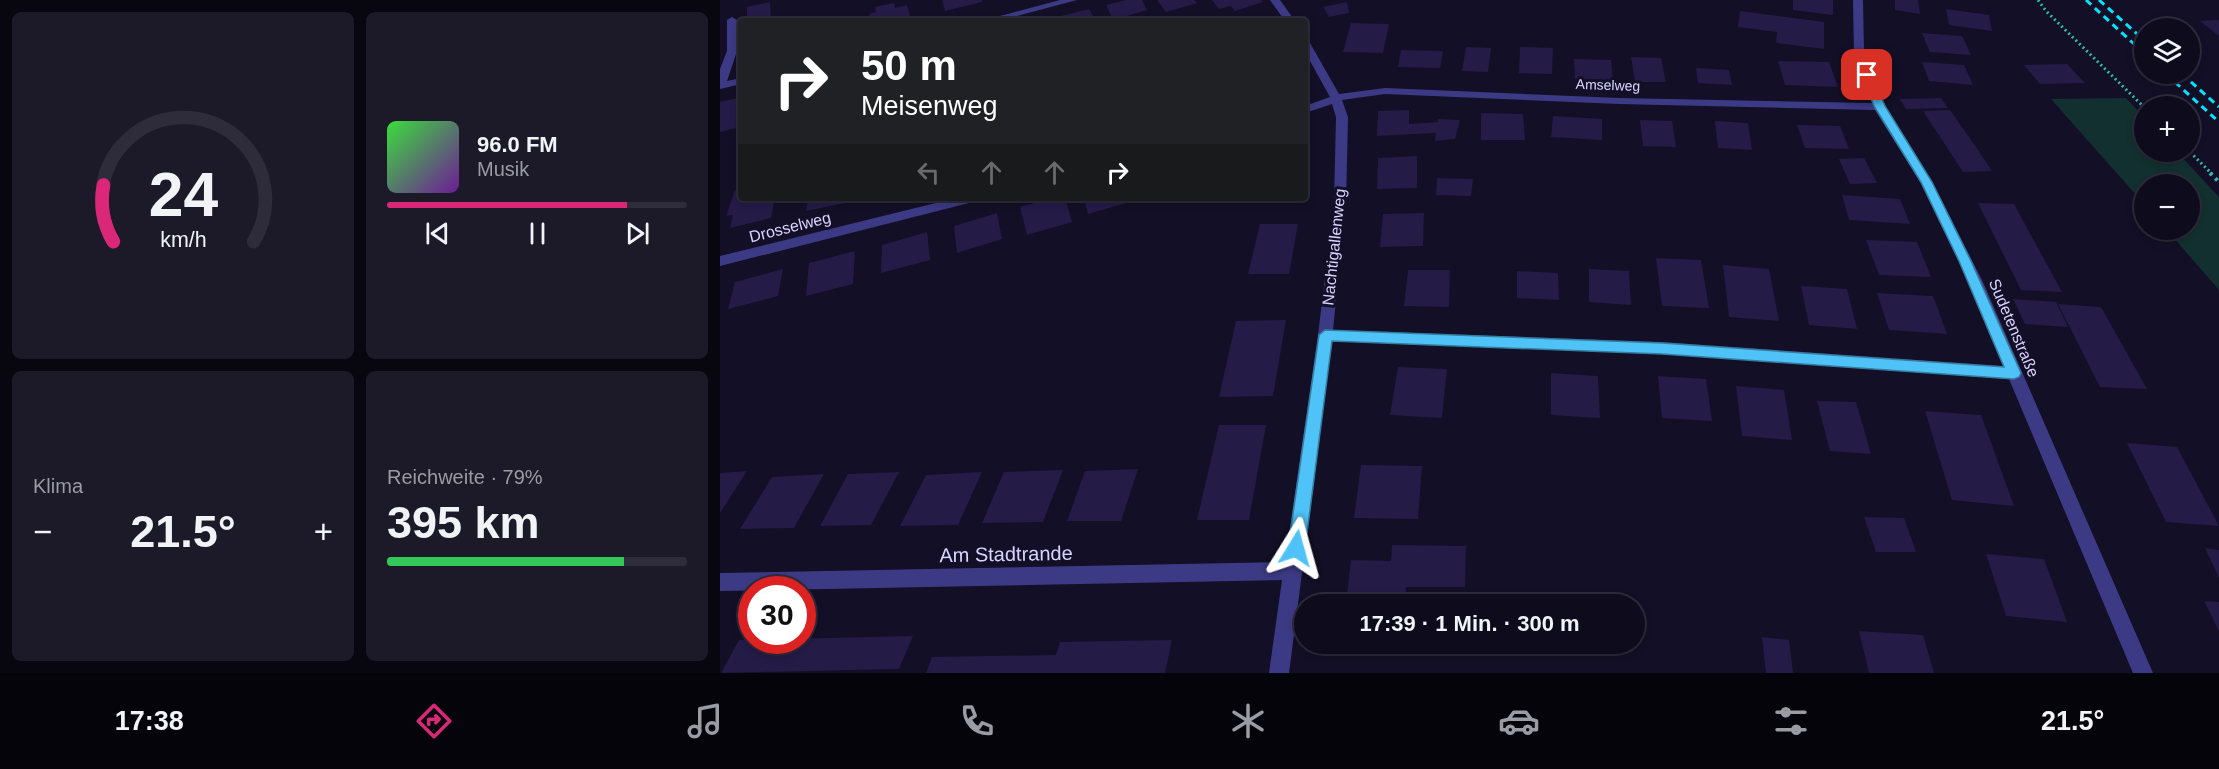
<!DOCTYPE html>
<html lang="de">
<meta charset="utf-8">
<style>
body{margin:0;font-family:Helvetica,sans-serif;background:#1c1929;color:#f1f3f6;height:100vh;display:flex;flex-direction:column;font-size:22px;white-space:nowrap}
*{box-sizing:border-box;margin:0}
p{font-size:20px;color:#9b9ba3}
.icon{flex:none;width:33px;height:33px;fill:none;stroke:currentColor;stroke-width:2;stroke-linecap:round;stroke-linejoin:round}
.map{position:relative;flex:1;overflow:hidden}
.details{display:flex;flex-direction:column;gap:12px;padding:12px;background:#08060f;width:720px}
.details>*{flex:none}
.guide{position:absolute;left:18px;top:18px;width:570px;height:183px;border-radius:6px;box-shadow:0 3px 9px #0003,0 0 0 2px #2e2b3b;background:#202124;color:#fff;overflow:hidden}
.tools{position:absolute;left:1414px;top:18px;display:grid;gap:12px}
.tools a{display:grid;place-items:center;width:66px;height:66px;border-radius:50%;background:#0e0b1c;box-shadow:0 3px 9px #0003,0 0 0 2px #2e2b3b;font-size:30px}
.speed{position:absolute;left:18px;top:576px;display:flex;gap:12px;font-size:30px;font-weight:700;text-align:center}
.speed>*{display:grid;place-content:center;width:78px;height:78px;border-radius:50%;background:#0e0b1c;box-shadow:0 3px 9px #0003,0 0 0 2px #2e2b3b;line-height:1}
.speed .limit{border:9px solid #d22;background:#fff;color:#111}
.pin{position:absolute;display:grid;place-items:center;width:51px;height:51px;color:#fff;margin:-26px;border-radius:12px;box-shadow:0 3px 9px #0006}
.me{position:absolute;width:66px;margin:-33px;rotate:8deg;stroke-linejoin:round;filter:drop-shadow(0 0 4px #0008)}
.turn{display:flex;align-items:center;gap:21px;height:126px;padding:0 24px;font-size:27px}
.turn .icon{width:78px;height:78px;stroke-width:2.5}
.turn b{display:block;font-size:42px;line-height:51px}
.lanes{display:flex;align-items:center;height:57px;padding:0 24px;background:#0003;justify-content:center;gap:30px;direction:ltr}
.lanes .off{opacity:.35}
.big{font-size:45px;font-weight:600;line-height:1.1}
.details .widget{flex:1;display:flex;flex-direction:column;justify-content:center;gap:9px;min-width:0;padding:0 21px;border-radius:9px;background:#1c1929}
.details .dial{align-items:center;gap:0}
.dial svg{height:156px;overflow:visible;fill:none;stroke:#2e2b3b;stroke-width:7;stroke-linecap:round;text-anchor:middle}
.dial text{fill:#f1f3f6;stroke:none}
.song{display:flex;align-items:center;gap:18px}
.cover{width:72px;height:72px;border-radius:9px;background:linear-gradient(135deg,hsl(120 70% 55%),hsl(280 70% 35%))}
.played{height:6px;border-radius:3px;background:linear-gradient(90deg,#db2777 80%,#2e2b3b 80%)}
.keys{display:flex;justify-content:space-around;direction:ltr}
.heat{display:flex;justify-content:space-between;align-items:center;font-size:33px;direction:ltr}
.charge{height:9px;border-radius:4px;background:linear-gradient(90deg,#34c759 79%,#2e2b3b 0)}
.details .tiles{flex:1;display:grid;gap:12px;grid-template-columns:repeat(2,1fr)}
.trip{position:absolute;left:574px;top:594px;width:351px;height:60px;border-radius:30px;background:#0e0b1c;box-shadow:0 3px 9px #0003,0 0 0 2px #2e2b3b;font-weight:600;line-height:60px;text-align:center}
.menu{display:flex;height:96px;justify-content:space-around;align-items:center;background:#06040b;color:#9b9ba3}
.menu .icon{width:42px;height:42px}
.menu .on{color:#db2777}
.menu b{font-size:27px;color:#f1f3f6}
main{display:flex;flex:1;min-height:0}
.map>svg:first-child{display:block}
.green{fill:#12302f}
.building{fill:#241b47}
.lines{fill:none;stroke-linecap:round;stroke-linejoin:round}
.path-far1{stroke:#2fb8b0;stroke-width:3;stroke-dasharray:2 3;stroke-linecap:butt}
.path{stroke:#2fb8b0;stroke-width:4;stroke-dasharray:3 4.5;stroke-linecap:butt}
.minor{fill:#3d3a85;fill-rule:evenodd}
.rail{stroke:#00e5ff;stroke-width:3;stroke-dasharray:7 5;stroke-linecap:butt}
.route{fill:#4fc3f7;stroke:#337fa1;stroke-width:1.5}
.labels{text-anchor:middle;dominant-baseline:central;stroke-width:6;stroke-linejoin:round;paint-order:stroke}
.far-street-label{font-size:14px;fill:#d9d4ff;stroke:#130f26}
.street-label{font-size:16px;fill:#d9d4ff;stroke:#130f26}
.near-street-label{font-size:20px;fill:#d9d4ff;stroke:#130f26}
</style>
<main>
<section class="details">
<div class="tiles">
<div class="widget dial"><svg viewBox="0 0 100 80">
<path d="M14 69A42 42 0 1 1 86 69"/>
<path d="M14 69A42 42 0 0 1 9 40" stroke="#db2777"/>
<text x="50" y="56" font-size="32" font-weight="700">24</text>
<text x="50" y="72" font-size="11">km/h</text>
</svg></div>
<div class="widget">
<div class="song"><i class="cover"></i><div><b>96.0 FM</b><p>Musik</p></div></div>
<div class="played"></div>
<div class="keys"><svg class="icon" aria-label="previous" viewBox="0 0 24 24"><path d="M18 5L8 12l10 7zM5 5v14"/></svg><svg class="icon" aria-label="pause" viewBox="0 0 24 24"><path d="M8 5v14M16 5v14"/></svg><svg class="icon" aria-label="next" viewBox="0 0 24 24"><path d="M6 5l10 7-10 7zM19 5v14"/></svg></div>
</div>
<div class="widget"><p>Klima</p>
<div class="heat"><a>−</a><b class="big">21.5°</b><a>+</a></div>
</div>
<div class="widget"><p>Reichweite · 79%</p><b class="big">395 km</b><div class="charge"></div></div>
</div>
</section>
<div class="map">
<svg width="1499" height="673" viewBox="0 0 1499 673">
<rect width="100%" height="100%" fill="#130f26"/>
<path class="green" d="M1406 98 1425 118V152H1457L1499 197V290L1447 230H1470V184H1425V205L1331 99Z"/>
<g class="building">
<path d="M222 0H262V2L225 11Z"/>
<path d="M406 0H422L427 10 393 20 386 5Z"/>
<path d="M437 0H474L477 3 446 12Z"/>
<path d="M492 0H541L543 2 515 11 511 6 499 9Z"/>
<path d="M1073 0H1113V15L1073 10Z"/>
<path d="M1175 0H1198L1200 14 1175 10Z"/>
<path d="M50 2 51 21H27V7Z"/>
<path d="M627 2 629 13 609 17 603 7Z"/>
<path d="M174 3 175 8 187 5 191 19 151 21 149 14 156 12 155 7Z"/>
<path d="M369 9 376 21H339L337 17Z"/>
<path d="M1226 9 1269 15 1272 31 1229 25Z"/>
<path d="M1020 11 1104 22V49L1056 43 1057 32 1018 27Z"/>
<path d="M1499 20V36L1480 21Z"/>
<path d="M631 23 669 24 663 53 623 52Z"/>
<path d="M1202 33 1242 36 1251 55 1210 52Z"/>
<path d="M746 47 771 48 768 72 742 71Z"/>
<path d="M800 47 833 48 832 74 799 73Z"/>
<path d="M681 50 723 51 720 68 678 67Z"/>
<path d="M911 57 941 58 946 82H915Z"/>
<path d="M854 59 891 60 893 80 855 79Z"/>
<path d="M1058 61 1109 62 1118 87 1065 85Z"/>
<path d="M1202 62 1244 65 1253 85 1209 81Z"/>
<path d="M1347 64 1365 83 1320 84 1304 65Z"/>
<path d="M976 68 1009 70 1012 85 978 83Z"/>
<path d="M18 98 19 127 0 132V102Z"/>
<path d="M1221 98 1228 108 1186 109 1180 99Z"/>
<path d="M689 110V124L718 122V119L740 120 735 139 715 141 716 133 657 136 658 111Z"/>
<path d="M1230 110 1258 150 1272 171 1243 172 1203 111Z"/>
<path d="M761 113 803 114 805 140H761Z"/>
<path d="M833 116 882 119V140L831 137Z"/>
<path d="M920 120 952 121 956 147 923 146Z"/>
<path d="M995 121 1028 123 1032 150 998 148Z"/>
<path d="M1077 125 1120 126 1129 149 1085 148Z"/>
<path d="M697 156V188L657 189 658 158Z"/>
<path d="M1144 158 1157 183 1130 184 1119 159Z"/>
<path d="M717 178 753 179 751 196 716 195Z"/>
<path d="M21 189V198H55L51 218 10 228 13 215 6 216 15 190Z"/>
<path d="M1122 195 1180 199 1190 224 1129 220Z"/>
<path d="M88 198H131L130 202 86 211Z"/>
<path d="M332 198H345L352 222 307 235 300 207Z"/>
<path d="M364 198H412L413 201 368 214Z"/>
<path d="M1258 203 1294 204 1342 292 1301 290Z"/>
<path d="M277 213 282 239 237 253 234 226Z"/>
<path d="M704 213 703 246 660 247 663 214Z"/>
<path d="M540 224H578L569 274H528Z"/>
<path d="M207 232 210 260 161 273 162 245Z"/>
<path d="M1146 240 1197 242 1211 277 1159 275Z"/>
<path d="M135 251 133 284 86 296 89 263Z"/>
<path d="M936 258 981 260 989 308 942 306Z"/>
<path d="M1003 265 1049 269 1059 321 1009 317Z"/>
<path d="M63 269 58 296 8 309 15 282Z"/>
<path d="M869 269 909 271 911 305 869 302Z"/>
<path d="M688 270H730L729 307 684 306Z"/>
<path d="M797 271 838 273 839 300 797 298Z"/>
<path d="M1081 286 1127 289 1137 329 1089 325Z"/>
<path d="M1157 293 1213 296 1227 334 1169 330Z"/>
<path d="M1293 299 1336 302 1348 327 1305 324Z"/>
<path d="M1338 304 1381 307 1427 389 1380 387Z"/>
<path d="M566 320 553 396 499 397 516 321Z"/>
<path d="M678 367 727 369 722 418 670 415Z"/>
<path d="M831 373 878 376 880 418 831 415Z"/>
<path d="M938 376 986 379 992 421 942 418Z"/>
<path d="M1016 386 1064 390 1072 440 1022 436Z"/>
<path d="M1097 401 1136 402 1151 454 1110 451Z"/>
<path d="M1205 411 1261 415 1294 506 1232 500Z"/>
<path d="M499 425H546L529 520H477Z"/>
<path d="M1407 443 1457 447 1499 526 1446 522Z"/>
<path d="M641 465 702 466 698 519 634 518Z"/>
<path d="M418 469 401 521H347L365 471Z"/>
<path d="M343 470 323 522 262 523 284 472Z"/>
<path d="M27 471 0 513V473Z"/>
<path d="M179 472 151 525 100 526 128 474Z"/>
<path d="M262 472 238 525 180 526 206 475Z"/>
<path d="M104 474 74 528 20 529 52 477Z"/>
<path d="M1144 517 1184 518 1196 552H1156Z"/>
<path d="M672 545 746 546 745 587H686L685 604H626L631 560 671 561Z"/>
<path d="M1485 548 1499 550V578Z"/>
<path d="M1266 554 1324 559 1347 622 1286 616Z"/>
<path d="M1484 601 1499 602V631Z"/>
<path d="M1139 631 1203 635 1214 673H1149Z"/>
<path d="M193 636 179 669 1 673 19 640Z"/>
<path d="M1042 637 1069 640 1073 673H1046Z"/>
<path d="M452 640 445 673H206L212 657 336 655 340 642Z"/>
</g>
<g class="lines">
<g class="path-far1">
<path d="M1318 0 1326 11 1425 108"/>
<path d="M1470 152 1492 174"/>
</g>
<path class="path" d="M1490 173 1499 182"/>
<g class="minor">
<path d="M340 0H357L278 21H261Z"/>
<path d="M550 0H560L575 21H565Z"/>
<path d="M1133 0H1143L1144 54 1165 107 1212 182 1262 280 1433 673H1413L1289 379 942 354 612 341 569 673H549L562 580 0 591V573L565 562 598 335 614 203 616 117 612 104 585 113V106L610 97 585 52V40L590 43 619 94 665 88 899 98 1152 103 1134 54ZM665 94 899 104 1155 110 1200 182 1248 280 1284 366 942 342 613 330 626 203 628 117 622 100Z"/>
<path d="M12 17 17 20V51L7 81 21 78V84L0 89V69L7 51V20Z"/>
<path d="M236 198H259L253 202 0 266V256Z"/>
</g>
<g class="rail">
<path d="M1366 0 1425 54"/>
<path d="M1379 0 1425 41"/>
<path d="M1446 74 1499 122"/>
<path d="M1462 74 1499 107"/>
</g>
</g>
<path class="route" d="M1147 72 1152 75 1165 106 1212 182 1251 261 1301 373 1299 377 1294 379 942 354 612 341 585 548 582 553 576 555 570 553 568 548 599 335 605 330 942 343 1284 367 1239 261 1201 182 1154 106 1142 75Z"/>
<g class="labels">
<g class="far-street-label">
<text transform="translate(888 85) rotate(2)">Amselweg</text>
</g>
<g class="street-label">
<text transform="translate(70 227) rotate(-14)">Drosselweg</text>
<text transform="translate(614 247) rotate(-84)">Nachtigallenweg</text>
<text transform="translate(1294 328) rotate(67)">Sudetenstraße</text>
</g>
<g class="near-street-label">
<text transform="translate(286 554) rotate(-1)">Am Stadtrande</text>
</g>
</g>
</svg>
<div class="tools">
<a><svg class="icon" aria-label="layers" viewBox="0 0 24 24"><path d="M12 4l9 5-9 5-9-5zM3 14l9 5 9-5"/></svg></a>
<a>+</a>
<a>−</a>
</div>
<div class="speed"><div class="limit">30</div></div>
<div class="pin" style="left:1147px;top:75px;background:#d93025"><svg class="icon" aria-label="arrive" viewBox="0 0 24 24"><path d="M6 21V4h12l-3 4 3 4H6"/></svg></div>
<svg class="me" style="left:576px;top:548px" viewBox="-20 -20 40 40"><path d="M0-17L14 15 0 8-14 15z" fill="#4fc3f7" stroke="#fff" stroke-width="4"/></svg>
<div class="trip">17:39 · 1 Min. · 300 m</div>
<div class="guide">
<div class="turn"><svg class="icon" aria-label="right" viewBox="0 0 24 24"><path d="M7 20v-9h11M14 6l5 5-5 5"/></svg><div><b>50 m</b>Meisenweg</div></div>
<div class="lanes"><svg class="icon off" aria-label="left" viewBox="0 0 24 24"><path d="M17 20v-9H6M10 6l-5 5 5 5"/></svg><svg class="icon off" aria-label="ahead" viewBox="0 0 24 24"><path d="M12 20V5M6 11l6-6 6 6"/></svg><svg class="icon off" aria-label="ahead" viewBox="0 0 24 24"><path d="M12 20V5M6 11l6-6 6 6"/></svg><svg class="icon" aria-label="right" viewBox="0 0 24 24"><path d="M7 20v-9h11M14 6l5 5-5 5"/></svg></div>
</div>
</div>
</main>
<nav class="menu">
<b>17:38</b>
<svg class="icon on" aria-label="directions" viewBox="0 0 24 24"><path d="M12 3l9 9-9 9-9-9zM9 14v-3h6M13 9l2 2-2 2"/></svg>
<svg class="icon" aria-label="music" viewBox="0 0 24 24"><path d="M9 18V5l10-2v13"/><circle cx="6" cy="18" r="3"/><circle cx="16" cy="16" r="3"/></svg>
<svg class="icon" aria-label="phone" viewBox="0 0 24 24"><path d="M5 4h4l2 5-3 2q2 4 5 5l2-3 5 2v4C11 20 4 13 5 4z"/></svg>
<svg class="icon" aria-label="climate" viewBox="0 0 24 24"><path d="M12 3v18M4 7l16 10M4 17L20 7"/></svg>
<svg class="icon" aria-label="car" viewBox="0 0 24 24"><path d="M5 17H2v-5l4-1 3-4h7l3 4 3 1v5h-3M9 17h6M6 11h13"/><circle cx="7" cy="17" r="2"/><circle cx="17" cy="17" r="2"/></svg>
<svg class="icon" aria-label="filters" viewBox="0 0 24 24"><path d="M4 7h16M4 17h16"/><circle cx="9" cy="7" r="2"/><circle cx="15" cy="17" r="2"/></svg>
<b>21.5°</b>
</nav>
